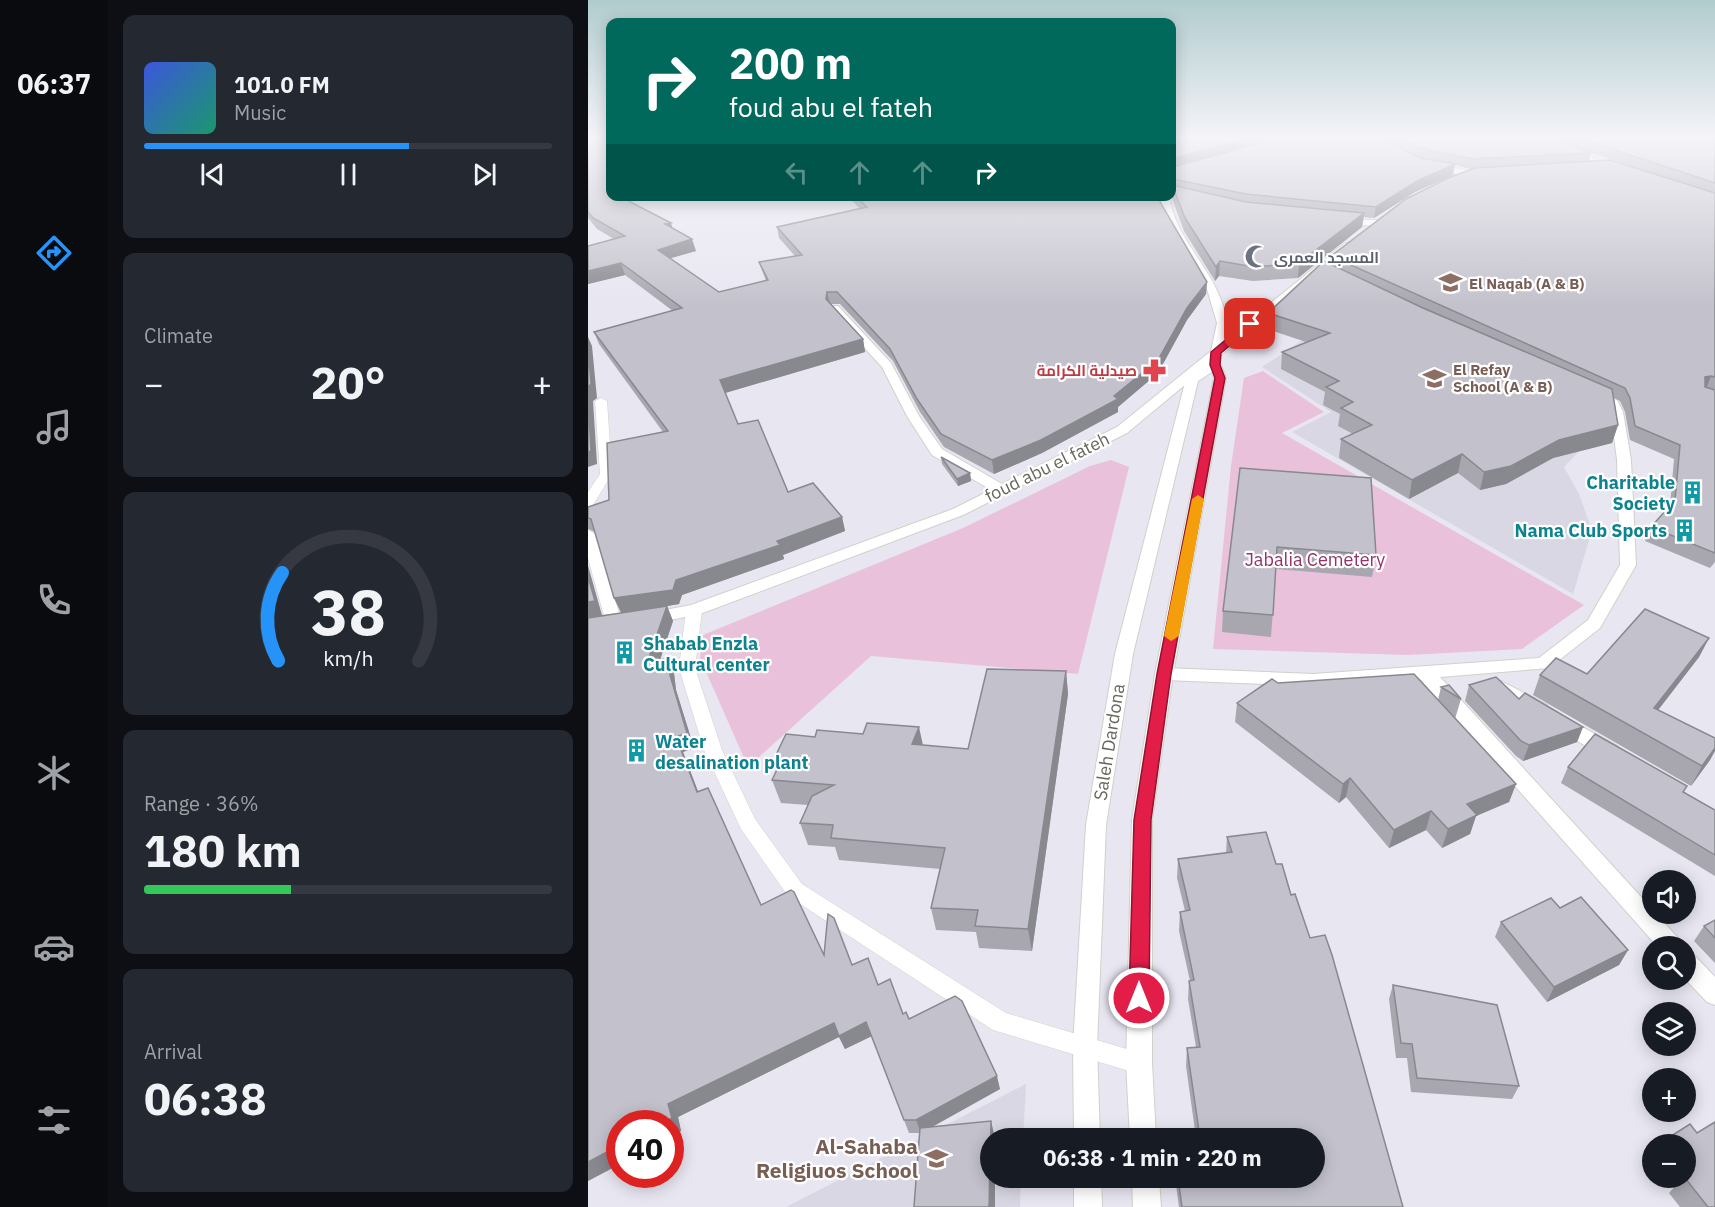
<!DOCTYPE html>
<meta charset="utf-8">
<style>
body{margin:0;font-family:"IBM Plex Sans",Cairo,sans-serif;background:#242831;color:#f1f3f6;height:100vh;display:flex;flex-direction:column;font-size:22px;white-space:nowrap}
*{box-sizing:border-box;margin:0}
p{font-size:20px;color:#9ea1a6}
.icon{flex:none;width:33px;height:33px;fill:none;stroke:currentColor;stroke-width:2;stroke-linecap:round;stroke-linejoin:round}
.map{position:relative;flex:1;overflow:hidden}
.sheet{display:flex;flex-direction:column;gap:15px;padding:15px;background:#0d0f14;width:480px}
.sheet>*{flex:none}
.top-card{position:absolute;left:18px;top:18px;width:570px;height:183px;border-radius:12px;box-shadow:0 3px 15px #0003;background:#00695c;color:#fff;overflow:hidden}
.fabs{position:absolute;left:1054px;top:870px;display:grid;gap:12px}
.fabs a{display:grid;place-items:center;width:54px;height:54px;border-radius:50%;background:#171b24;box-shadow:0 3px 15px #0003;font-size:30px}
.speed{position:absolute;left:18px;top:1110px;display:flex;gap:12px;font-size:30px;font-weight:700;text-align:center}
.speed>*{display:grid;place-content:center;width:78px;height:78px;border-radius:50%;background:#171b24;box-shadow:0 3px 15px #0003;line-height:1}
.speed .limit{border:9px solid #d22;background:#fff;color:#111}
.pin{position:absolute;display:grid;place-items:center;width:51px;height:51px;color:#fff;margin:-26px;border-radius:12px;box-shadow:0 3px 9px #0006}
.me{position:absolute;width:66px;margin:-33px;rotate:0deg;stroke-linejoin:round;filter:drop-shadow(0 0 4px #0008)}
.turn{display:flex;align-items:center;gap:21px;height:126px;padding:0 24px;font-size:27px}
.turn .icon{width:78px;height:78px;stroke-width:2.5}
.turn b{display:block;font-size:42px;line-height:51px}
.lanes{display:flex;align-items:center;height:57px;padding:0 24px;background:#0003;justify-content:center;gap:30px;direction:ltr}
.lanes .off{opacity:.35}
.big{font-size:45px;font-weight:700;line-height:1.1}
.sheet .card{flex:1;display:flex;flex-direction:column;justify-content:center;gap:9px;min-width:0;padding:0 21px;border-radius:12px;background:#242831}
.sheet .dial{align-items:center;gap:0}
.dial svg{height:156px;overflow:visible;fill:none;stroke:#363941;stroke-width:7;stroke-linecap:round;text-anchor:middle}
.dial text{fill:#f1f3f6;stroke:none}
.song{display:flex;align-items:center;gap:18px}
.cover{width:72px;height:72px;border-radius:9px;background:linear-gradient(135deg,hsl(230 70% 55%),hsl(160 70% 35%))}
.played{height:6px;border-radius:3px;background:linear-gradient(90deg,#2593f8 65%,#363941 65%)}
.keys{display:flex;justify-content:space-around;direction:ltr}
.heat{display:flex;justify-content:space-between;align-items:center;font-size:33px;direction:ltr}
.charge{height:9px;border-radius:4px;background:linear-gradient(90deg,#34c759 36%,#363941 0)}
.trip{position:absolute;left:392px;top:1128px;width:345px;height:60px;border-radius:30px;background:#171b24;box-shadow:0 3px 15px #0003;font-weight:700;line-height:60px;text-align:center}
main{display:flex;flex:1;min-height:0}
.dock{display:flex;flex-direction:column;width:108px;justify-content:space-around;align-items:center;background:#090b0e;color:#9ea1a6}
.dock .icon{width:42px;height:42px}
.dock .active{color:#2593f8}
.dock b{font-size:27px;color:#f1f3f6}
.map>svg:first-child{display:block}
.education{fill:#d9d7e3}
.green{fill:#eac1da}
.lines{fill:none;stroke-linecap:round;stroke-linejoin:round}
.service-casing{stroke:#d1d1ca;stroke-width:1}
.minor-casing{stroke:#d1d1ca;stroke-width:2}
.tertiary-casing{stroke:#d1d1ca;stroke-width:2}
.secondary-casing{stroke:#d8d8ce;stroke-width:2}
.service{fill:#fff;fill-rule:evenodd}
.minor{fill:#fff;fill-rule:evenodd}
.tertiary{fill:#fff;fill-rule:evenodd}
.secondary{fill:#fff;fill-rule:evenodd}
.wall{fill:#a8a7af;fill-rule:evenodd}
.shaded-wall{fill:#88888f}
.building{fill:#c3c2cc;stroke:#88888f;stroke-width:1.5}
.route{fill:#e11d48;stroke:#92132f;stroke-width:1.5}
.slow{fill:#f59e0b}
.labels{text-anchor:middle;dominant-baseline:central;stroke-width:4.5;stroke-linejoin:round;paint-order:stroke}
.far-worship-label{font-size:15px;font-weight:bold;fill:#5b616d;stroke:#fff;text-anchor:start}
.far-education-label{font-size:15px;font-weight:bold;fill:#785e54;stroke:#fff;text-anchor:start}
.far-health-label{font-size:15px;font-weight:bold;fill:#be3a42;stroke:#fff;text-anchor:end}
.street-label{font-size:18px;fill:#68675e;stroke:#fff}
.culture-label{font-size:18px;font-weight:bold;fill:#0d838f;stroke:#fff;text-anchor:end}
.park-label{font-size:18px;fill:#943167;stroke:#fff}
.near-education-label{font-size:21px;font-weight:bold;fill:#785e54;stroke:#fff;text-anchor:end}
</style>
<main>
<nav class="dock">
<b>06:37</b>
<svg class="icon active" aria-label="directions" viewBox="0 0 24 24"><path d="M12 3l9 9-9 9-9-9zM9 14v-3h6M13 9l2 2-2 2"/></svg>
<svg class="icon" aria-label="music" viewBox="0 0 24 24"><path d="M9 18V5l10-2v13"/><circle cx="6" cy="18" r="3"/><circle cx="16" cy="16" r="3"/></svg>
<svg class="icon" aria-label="phone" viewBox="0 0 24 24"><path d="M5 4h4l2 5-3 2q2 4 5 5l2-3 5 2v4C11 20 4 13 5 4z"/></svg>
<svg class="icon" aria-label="climate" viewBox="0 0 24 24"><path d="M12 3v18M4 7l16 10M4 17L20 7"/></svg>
<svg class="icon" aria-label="car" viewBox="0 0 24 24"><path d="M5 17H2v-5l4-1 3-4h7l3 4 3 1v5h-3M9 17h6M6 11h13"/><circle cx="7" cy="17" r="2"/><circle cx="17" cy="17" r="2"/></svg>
<svg class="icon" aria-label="filters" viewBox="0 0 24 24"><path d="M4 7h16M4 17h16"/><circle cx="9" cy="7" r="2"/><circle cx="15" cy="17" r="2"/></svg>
</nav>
<section class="sheet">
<div class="card">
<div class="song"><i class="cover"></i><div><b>101.0 FM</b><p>Music</p></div></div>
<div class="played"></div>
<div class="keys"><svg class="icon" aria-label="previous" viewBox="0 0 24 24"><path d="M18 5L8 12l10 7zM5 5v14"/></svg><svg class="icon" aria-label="pause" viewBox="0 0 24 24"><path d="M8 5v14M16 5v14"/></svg><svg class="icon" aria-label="next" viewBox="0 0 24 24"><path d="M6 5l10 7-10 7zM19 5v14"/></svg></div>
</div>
<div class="card"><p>Climate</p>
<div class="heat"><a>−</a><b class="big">20°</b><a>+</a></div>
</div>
<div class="card dial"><svg viewBox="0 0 100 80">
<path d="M14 69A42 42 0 1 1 86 69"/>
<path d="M14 69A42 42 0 0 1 16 24" stroke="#2593f8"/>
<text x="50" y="56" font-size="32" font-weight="700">38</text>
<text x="50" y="72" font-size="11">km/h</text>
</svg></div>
<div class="card"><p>Range · 36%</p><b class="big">180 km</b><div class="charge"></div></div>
<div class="card"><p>Arrival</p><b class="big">06:38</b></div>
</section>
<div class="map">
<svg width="1127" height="1207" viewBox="0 0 1127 1207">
<rect width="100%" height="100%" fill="#e8e6f1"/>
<g class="education">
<path d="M779 297 1007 435 976 467 991 494 1004 530 985 594 704 432 743 412 674 367Z"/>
<path d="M438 1084 435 1138H402V1178H433L432 1207H198Z"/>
</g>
<g class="green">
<path d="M675 371 736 412 694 433 996 605 934 649 820 655 625 649 643 466 656 378Z"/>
<path d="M523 460 541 467 490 674 283 656 160 767 112 658 115 635 375 528 502 466Z"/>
</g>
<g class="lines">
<defs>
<g id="service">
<path d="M13 398 19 401 24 474 5 505 0 506V492L12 474 7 401Z"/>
<path d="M0 530 7 534 34 623 31 627H21L18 623 0 558Z"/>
<path d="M106 605 114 610 107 668 134 750 167 819 214 884 418 1013 559 1055 562 1063 559 1071 551 1074 405 1030 200 896 153 829 116 750 91 668 98 610Z"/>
</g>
<g id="minor">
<path d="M676 138H684L689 141 723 138 688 146Z"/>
<path d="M844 164 883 171 887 174 872 181 868 178 874 175 841 168Z"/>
<path d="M573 196H581C588 248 648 286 637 340L757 243 765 245 539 433 375 515 112 614 62 624 56 622 54 618 56 614 103 605 365 509 403 490 344 455 319 416 294 367 242 310V306H250L303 363 331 416 354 449 414 484 529 427 623 351 629 323 619 289 592 247 574 212Z"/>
<path d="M750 219 789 220 794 223 789 226 753 224 748 221Z"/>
<path d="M1011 391 1029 400 1035 412 1043 460 1048 565 1012 628 961 668 852 677 1065 910V914H1068L1091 939 1094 946H1069L832 679 725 686 576 680 570 678 567 674 570 670 576 668 725 674 951 658 1000 620 1032 565 1029 460 1023 412 1020 405 1005 395Z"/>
<path d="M907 678 959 705 961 710 959 715H945L901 689 898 684 901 679Z"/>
<path d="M974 716 1029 746 1032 751 1029 756 1022 758 1015 756 967 728 965 723 967 718Z"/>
<path d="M1098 952 1106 955 1127 977V1005L1119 1002 1098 980Z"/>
</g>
<g id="tertiary">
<path d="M627 361 633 365 638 378 585 674 564 820V1063L568 1138H542L538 1063 544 820 567 674 626 378 624 372 610 381 545 654 518 825 509 1047 512 1138H486L485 1047 498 825 527 654 598 379Z"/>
<path d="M486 1178H513L514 1207H486Z"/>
<path d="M544 1178H571L573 1207H545Z"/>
</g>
<path id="secondary" d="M945 138H955L1034 169 1027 171Z"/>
</defs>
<use href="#service" class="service-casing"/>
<use href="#minor" class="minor-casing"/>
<use href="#tertiary" class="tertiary-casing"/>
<use href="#secondary" class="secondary-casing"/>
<use href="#service" class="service"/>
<use href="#minor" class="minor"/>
<use href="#tertiary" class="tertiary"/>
<use href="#secondary" class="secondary"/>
</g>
<g class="wall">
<path d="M0 138 39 200 85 229 108 251 82 258 131 292 178 281 175 273 171 262 207 256 191 238 189 227 272 209 260 196H572V202L619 282 618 294 599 320 570 373 530 407V412L454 453 406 474 356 447 332 412 305 361 252 304H242L275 339 277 352 137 393 150 424 200 492 254 517 257 531 195 555 196 559 94 595 91 604 79 606 85 621 72 660 80 658 86 673 88 690 106 748 95 752 110 792 173 905 236 955 264 965 290 985 315 1014 321 1019 412 1089 344 1127 407 1178V1207H326L332 1133H321L284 1036 257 1049 251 1037 90 1117 93 1131 82 1137V1124L32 1164 0 1181V566L14 615 33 613 26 598 7 532 0 529V507L21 500 75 432 11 344 6 332 85 311 37 275 0 284 26 239 9 229 0 218Z"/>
<path d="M584 138 678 141 689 138H686H1127V562L1122 568 1057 541 1063 527 1082 506 1086 459 1042 440 1037 412 1032 401 1026 398 1030 425 1024 443 965 458 918 484 892 490 870 473 821 499 751 458 753 439 765 434 750 426 752 414 735 405 737 392 693 369 694 352 718 342 679 329 680 313 742 264 743 256 883 169 867 165 865 175 827 192 786 218 776 217 774 227 710 278 665 281 631 276 627 281 596 231 584 198ZM993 149 1081 179 1001 161 1003 153Z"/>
<path d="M353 457 382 473 383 481 370 486 354 464Z"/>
<path d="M652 468 788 555 784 577 688 569 683 637 634 632 635 611Z"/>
<path d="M1121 638 1111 657 1070 710 1122 760 1103 786 945 695 952 675 999 674Z"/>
<path d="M478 671 480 694 444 951 391 948 388 932 348 930 343 908 352 869 251 860 247 847 220 845 212 823 220 805 193 803 184 780 190 768 186 759 227 737 380 749Z"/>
<path d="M690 683 850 700 853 687 873 699 867 719 928 784 921 802 888 816 882 834 854 848 838 830 801 848 758 797 751 803 647 722 649 703Z"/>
<path d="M881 685 931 699 995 727 989 742 935 761 928 756 877 701Z"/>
<path d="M980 767 1096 792 1127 810V876L973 783Z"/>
<path d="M639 837 688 864 703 895 815 1207H591L587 1178 726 1138H608L598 1066 599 1048 608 1047 600 999 601 981H602L591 931 592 912 597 911 589 878 590 859 638 853Z"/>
<path d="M972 908 1040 950 1031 965 959 1002 907 937 913 922Z"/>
<path d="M1127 920V963L1106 941 1116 926Z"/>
<path d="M805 985 931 1086 924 1099 823 1092 819 1058H808L801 999Z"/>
<path d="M1109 1133 1127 1207H1092L1081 1193 1089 1184 1084 1178H1098V1144H1074L1080 1138Z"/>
</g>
<g class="shaded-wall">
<path d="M0 138H22L0 142Z"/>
<path d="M659 138H678V142L584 169V159Z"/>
<path d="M867 164 865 175 827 192 786 218 788 207 829 181Z"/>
<path d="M23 196H68L25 202Z"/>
<path d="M776 213 774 227 710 278 711 263Z"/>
<path d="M83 223 86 234 77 224Z"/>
<path d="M104 239 108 251 73 261 70 250Z"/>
<path d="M632 261 631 276 627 281 628 267Z"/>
<path d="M33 263 37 275 0 284V271Z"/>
<path d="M619 282 618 294 599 320 570 373 530 407V412L454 453 406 474 404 460 526 396 599 308Z"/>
<path d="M239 292 242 304 238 299Z"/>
<path d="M0 337 4 346 9 398 5 401 9 464 0 467Z"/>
<path d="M275 339 277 352 137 393 132 380Z"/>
<path d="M1123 376 1118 389 1117 377Z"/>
<path d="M1030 425 1024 443 965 458 918 484 892 490 896 472 971 440Z"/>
<path d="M874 454 870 473 821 499 824 480Z"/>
<path d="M382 473 383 481 370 486 369 479Z"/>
<path d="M254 517 257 531 195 555 196 559 94 595 91 604 79 606 85 621 66 678 26 598 189 541Z"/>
<path d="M0 566 14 616 0 618Z"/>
<path d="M1121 638 1111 657 1057 727 1066 708Z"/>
<path d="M80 658 86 673 88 690 106 748 95 752 116 807 109 792 88 737Z"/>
<path d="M478 671 480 694 444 951 440 929Z"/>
<path d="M331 727 336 750 324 744Z"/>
<path d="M995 727 989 742 935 761 941 745Z"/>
<path d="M1127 748V751L1122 760 1103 786 1114 766Z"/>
<path d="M762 778 758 797 751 803 755 784Z"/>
<path d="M928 784 921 802 888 816 882 834 854 848 860 829 879 804Z"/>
<path d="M843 811 838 830 801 848 806 830Z"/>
<path d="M1040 950 1031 965 959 1002 966 987Z"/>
<path d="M278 1022 284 1036 257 1049 251 1037 90 1117 93 1131 82 1137V1124H73L80 1104 246 1023Z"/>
<path d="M409 1076 412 1089 333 1133 328 1120Z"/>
<path d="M403 1121 407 1138H403Z"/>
<path d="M32 1145V1164L0 1181V1162Z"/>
<path d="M402 1178H407V1207H401Z"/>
</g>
<g class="building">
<path d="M18 138H22V192H21H22V196H31L83 223 77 224 104 239 70 250 131 292 180 280 171 262 214 255 189 227 279 207 268 196H572V202L619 282 599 308 570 360 526 396 530 399 453 440 404 460 353 434 329 399 302 349 249 292H239L238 299 275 339 132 380 150 424 170 420 200 492 225 483 254 517 189 541 192 545 88 580 85 590 26 598 3 519 0 518V507L21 500 19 443 80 431 6 332 94 308 33 263 0 271V246L37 236 5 218 0 212V140Z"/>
<path d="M584 138H659L584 159Z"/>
<path d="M691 138H792L833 158 867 164 829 181 788 207 658 194 585 179 584 181V166L585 167Z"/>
<path d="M813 138H965L1003 153 885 159 839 150Z"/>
<path d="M991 138H1127V183Z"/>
<path d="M1022 160 1127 193V377L1123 376 1117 377V387L1127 390V553L1063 527 1087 500 1092 445 1047 426 1042 398 1037 388 743 256 818 199 860 178 887 168Z"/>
<path d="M584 185 658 202 776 213 711 263 666 267 632 261 628 267 597 218Z"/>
<path d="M736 261 835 308 1024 389 1030 425 971 440 923 466 896 472 874 454 824 480 753 439 784 425 753 408 765 402 738 387 751 381 694 352 742 333 680 313Z"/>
<path d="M0 348 3 384 0 387Z"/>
<path d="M0 400 3 451 0 452Z"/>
<path d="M353 457 382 473 369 479Z"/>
<path d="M652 468 783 478 788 555 689 547 685 615 635 611Z"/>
<path d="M0 577 7 601 0 602Z"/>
<path d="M79 606 59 663 80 658 82 675 99 733 88 737 109 792 120 788 173 905 203 890 206 892 236 955 240 914 246 918 264 965 280 958 290 985 302 979 315 1014 318 1012 321 1019 367 996 374 1001 409 1076 328 1120H316L278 1022 251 1036 246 1023 80 1104 84 1118 73 1124H32V1145L0 1162V618Z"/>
<path d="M1057 609 1121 638 1066 708 1127 738V748L1114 766 952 675 968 658 999 674Z"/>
<path d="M399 669 478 671 440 929 387 926 390 910 343 908 357 848 243 838 245 825 212 823 224 796 246 785 184 780 194 759H186L198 734 227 737 229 730 275 734 279 723 331 727 324 744 380 749Z"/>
<path d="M826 674 928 784 879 804 889 815 860 829 843 811 806 830 762 778 755 784 649 703 684 679 690 683Z"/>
<path d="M908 677 931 699 937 693 995 727 941 745 933 741 881 685Z"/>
<path d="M861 685 873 699 853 687Z"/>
<path d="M1007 734 1099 786 1095 792 1127 810V855L980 767Z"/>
<path d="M678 832 688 864H694L703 895 707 894 722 938 737 935 744 955 815 1207H594L590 1178H726V1138H612L599 1048 612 1047 601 981 606 980 592 912 602 910 590 859 644 852 639 837Z"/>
<path d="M993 897 1040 950 966 987 913 922 963 898 972 908Z"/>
<path d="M1127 920V938L1116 926Z"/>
<path d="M805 985 909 1005 931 1086 829 1078 824 1044 813 1043Z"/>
<path d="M403 1121 401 1207H326L332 1128Z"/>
<path d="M1127 1122V1207H1120L1097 1178H1098V1175L1106 1170 1098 1160V1144H1085L1080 1138 1102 1124 1109 1133Z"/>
</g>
<linearGradient id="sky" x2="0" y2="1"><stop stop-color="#b1ccce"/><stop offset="0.45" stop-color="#f5f4f9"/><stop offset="1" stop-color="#f5f4f9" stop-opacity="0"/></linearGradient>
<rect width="1127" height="307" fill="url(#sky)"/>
<path class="route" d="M659 322 667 324 633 353 632 365 637 378 583 674 563 820 561 998 558 1005 551 1007 544 1005 541 998 546 820 569 674 627 378 622 365 623 352Z"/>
<path class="slow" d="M610 495 616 499 591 636 583 641 576 636 604 499Z"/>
<defs>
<symbol id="mosque-bare" viewBox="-9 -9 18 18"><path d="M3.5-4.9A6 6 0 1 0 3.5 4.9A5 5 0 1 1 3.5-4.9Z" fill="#6b7280" stroke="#fff" stroke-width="2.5" paint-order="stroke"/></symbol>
<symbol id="school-bare" viewBox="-9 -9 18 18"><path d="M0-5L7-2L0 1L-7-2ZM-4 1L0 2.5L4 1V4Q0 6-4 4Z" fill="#8d6e63" stroke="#fff" stroke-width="2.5" paint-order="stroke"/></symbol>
<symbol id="pharmacy-bare" viewBox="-9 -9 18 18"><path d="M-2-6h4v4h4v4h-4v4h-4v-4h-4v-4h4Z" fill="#e0444e" stroke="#fff" stroke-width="2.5" paint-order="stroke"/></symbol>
<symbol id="building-bare" viewBox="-9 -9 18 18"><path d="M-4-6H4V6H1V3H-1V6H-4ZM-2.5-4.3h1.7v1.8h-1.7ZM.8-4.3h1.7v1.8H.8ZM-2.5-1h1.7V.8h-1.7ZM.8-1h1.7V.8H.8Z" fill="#0f9aa8" stroke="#fff" stroke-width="2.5" paint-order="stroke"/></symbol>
</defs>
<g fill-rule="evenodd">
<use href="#mosque-bare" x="652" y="240" width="33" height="33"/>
<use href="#school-bare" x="846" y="266" width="33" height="33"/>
<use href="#pharmacy-bare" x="550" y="354" width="33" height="33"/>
<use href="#school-bare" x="830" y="362" width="33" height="33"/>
<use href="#building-bare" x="1088" y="476" width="33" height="33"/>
<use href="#building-bare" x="1080" y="514" width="33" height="33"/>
<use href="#building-bare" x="20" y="636" width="33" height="33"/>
<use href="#building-bare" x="32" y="734" width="33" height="33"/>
<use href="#school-bare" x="332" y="1142" width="33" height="33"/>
</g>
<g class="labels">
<g class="far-worship-label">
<text x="686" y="257">المسجد العمرى</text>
</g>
<g class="far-education-label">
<text x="881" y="283">El Naqab (A &amp; B)</text>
<text x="865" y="369">El Refay<tspan x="865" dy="17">School (A &amp; B)</tspan></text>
</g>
<g class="far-health-label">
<text x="549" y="370">ِِصيدلية الكرامة</text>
</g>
<g class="street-label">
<text transform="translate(459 467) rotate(-26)">foud abu el fateh</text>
<text transform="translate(521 742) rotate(-81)">Saleh Dardona</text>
</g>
<g class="culture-label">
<text x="1087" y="482">Charitable<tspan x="1087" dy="21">Society</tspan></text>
<text x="1079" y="530">Nama Club Sports</text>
<text x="55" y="643" text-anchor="start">Shabab Enzla<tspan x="55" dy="21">Cultural center</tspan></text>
<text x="67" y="741" text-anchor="start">Water<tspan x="67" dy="21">desalination plant</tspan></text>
</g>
<g class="park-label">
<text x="727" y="559">Jabalia Cemetery</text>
</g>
<g class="near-education-label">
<text x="330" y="1146">Al-Sahaba<tspan x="330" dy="24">Religiuos School</tspan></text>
</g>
</g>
</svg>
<div class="fabs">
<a><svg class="icon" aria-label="sound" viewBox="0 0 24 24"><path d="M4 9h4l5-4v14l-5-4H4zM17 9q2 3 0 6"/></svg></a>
<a><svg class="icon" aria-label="search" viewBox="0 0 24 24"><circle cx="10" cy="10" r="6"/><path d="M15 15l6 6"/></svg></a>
<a><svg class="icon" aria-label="layers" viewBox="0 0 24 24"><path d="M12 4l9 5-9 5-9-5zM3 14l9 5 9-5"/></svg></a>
<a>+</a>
<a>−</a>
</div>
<div class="speed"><div class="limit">40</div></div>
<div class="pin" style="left:662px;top:324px;background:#d93025"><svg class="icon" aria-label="arrive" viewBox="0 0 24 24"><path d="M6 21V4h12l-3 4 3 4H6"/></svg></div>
<svg class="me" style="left:551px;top:998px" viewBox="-20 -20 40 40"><circle r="17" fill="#e11d48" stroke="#fff" stroke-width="3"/><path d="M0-11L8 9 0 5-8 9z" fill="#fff"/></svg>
<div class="trip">06:38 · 1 min · 220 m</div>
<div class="top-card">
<div class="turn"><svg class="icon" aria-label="right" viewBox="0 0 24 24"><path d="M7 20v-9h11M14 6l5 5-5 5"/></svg><div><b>200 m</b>foud abu el fateh</div></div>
<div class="lanes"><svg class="icon off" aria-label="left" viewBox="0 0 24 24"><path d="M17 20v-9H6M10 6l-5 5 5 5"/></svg><svg class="icon off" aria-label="ahead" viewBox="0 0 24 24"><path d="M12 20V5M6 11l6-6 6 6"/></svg><svg class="icon off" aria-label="ahead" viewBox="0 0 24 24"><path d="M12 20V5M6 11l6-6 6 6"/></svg><svg class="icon" aria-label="right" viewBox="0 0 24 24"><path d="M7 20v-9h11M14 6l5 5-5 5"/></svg></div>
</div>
</div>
</main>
